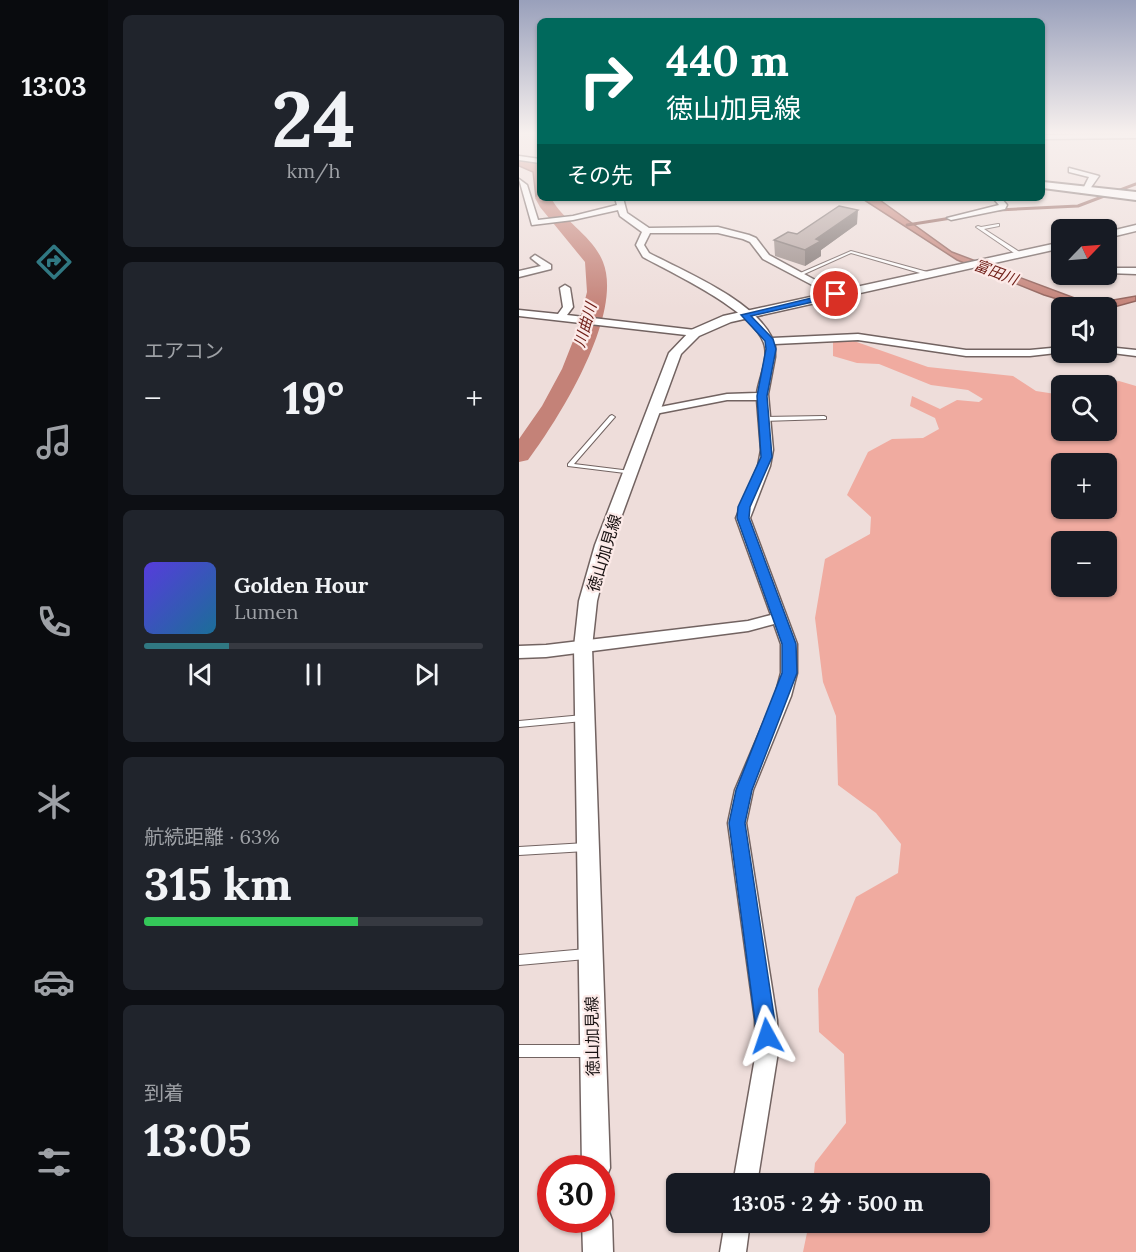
<!DOCTYPE html>
<html lang="ja">
<meta charset="utf-8">
<style>
body{margin:0;font-family:Lora,"Noto Sans JP",serif;background:#20242c;color:#f1f3f6;height:100vh;display:flex;flex-direction:column;font-size:22px;white-space:nowrap}
*{box-sizing:border-box;margin:0}
p{font-size:20px;color:#9ea1a6}
.icon{flex:none;width:33px;height:33px;fill:none;stroke:currentColor;stroke-width:2;stroke-linecap:round;stroke-linejoin:round}
.map{position:relative;flex:1;overflow:hidden}
.side{display:flex;flex-direction:column;gap:15px;padding:15px;background:#0d0f14;width:411px}
.side>*{flex:none}
.banner{position:absolute;left:18px;top:18px;width:508px;height:183px;border-radius:9px;box-shadow:0 2px 4px #0004;background:#00695c;color:#fff;overflow:hidden}
.needle{width:39px;rotate:65deg}
.fabs{position:absolute;left:532px;top:219px;display:grid;gap:12px}
.fabs a{display:grid;place-items:center;width:66px;height:66px;border-radius:9px;background:#171b24;box-shadow:0 2px 4px #0004;font-size:30px}
.speed{position:absolute;left:18px;top:1155px;display:flex;gap:12px;font-size:30px;font-weight:700;text-align:center}
.speed>*{display:grid;place-content:center;width:78px;height:78px;border-radius:50%;background:#171b24;box-shadow:0 2px 4px #0004;line-height:1}
.speed .limit{border:9px solid #d22;background:#fff;color:#111}
.pin{position:absolute;display:grid;place-items:center;width:51px;height:51px;color:#fff;margin:-26px;border:3px solid #fff;border-radius:50%;box-shadow:0 2px 6px #0007}
.me{position:absolute;width:66px;margin:-33px;rotate:355deg;stroke-linejoin:round;filter:drop-shadow(0 0 4px #0008)}
.turn{display:flex;align-items:center;gap:21px;height:126px;padding:0 30px;font-size:27px}
.turn .icon{width:78px;height:78px;stroke-width:2.5}
.turn b{display:block;font-size:42px;line-height:51px}
.then{display:flex;align-items:center;height:57px;padding:0 30px;background:#0003;gap:12px;font-size:22px}
.big{font-size:45px;font-weight:800;line-height:1.1}
.side .widget{flex:1;display:flex;flex-direction:column;justify-content:center;gap:9px;min-width:0;padding:0 21px;border-radius:9px;background:#20242c}
.side .dial{align-items:center;gap:0}
.dial b{font-size:78px;line-height:1}
.song{display:flex;align-items:center;gap:18px}
.cover{width:72px;height:72px;border-radius:9px;background:linear-gradient(135deg,hsl(250 70% 55%),hsl(200 70% 35%))}
.played{height:6px;border-radius:3px;background:linear-gradient(90deg,#307882 25%,#363941 25%)}
.keys{display:flex;justify-content:space-around;direction:ltr}
.heat{display:flex;justify-content:space-between;align-items:center;font-size:33px;direction:ltr}
.charge{height:9px;border-radius:4px;background:linear-gradient(90deg,#34c759 63%,#363941 0)}
.trip{position:absolute;left:147px;top:1173px;width:324px;height:60px;border-radius:9px;background:#171b24;box-shadow:0 2px 4px #0004;font-weight:800;line-height:60px;text-align:center}
main{display:flex;flex:1;min-height:0}
.tabs{display:flex;flex-direction:column;width:108px;justify-content:space-around;align-items:center;background:#090b0e;color:#9ea1a6}
.tabs .icon{width:42px;height:42px}
.tabs .selected{color:#307882}
.tabs b{font-size:27px;color:#f1f3f6}
.map>svg:first-child{display:block}
.green{fill:#f0aba0;fill-rule:evenodd}
.water{fill:#c48278;stroke:#906059;stroke-width:1.5}
.lines{fill:none;stroke-linecap:round;stroke-linejoin:round}
.stream{stroke:#906059;stroke-width:3}
.river{fill:#c48278;fill-rule:evenodd}
.service-casing{stroke:#726361;stroke-width:2}
.minor-casing{stroke:#726361;stroke-width:3}
.tertiary-casing{stroke:#726361;stroke-width:3}
.primary-casing{stroke:#726361;stroke-width:4}
.service{fill:#fff;fill-rule:evenodd}
.minor{fill:#fff;fill-rule:evenodd}
.tertiary{fill:#fff;fill-rule:evenodd}
.primary{fill:#fff;fill-rule:evenodd}
.wall{fill:#9b8d8a}
.shaded-wall{fill:#7e7371}
.building{fill:#b4a4a1;stroke:#7e7371;stroke-width:1.5}
.route{fill:#1a73e8;stroke:#114b97;stroke-width:1.5}
.labels{text-anchor:middle;dominant-baseline:central;stroke-width:4.5;stroke-linejoin:round;paint-order:stroke}
.far-water-label{font-size:15px;font-style:italic;fill:#712019;stroke:#fceae8}
.street-label{font-size:16px;fill:#181212;stroke:#fceae8}
</style>
<main>
<nav class="tabs">
<b>13:03</b>
<svg class="icon selected" aria-label="directions" viewBox="0 0 24 24"><path d="M12 3l9 9-9 9-9-9zM9 14v-3h6M13 9l2 2-2 2"/></svg>
<svg class="icon" aria-label="music" viewBox="0 0 24 24"><path d="M9 18V5l10-2v13"/><circle cx="6" cy="18" r="3"/><circle cx="16" cy="16" r="3"/></svg>
<svg class="icon" aria-label="phone" viewBox="0 0 24 24"><path d="M5 4h4l2 5-3 2q2 4 5 5l2-3 5 2v4C11 20 4 13 5 4z"/></svg>
<svg class="icon" aria-label="climate" viewBox="0 0 24 24"><path d="M12 3v18M4 7l16 10M4 17L20 7"/></svg>
<svg class="icon" aria-label="car" viewBox="0 0 24 24"><path d="M5 17H2v-5l4-1 3-4h7l3 4 3 1v5h-3M9 17h6M6 11h13"/><circle cx="7" cy="17" r="2"/><circle cx="17" cy="17" r="2"/></svg>
<svg class="icon" aria-label="filters" viewBox="0 0 24 24"><path d="M4 7h16M4 17h16"/><circle cx="9" cy="7" r="2"/><circle cx="15" cy="17" r="2"/></svg>
</nav>
<section class="side">
<div class="widget dial"><b>24</b><p>km/h</p></div>
<div class="widget"><p>エアコン</p>
<div class="heat"><a>−</a><b class="big">19°</b><a>+</a></div>
</div>
<div class="widget">
<div class="song"><i class="cover"></i><div><b>Golden Hour</b><p>Lumen</p></div></div>
<div class="played"></div>
<div class="keys"><svg class="icon" aria-label="previous" viewBox="0 0 24 24"><path d="M18 5L8 12l10 7zM5 5v14"/></svg><svg class="icon" aria-label="pause" viewBox="0 0 24 24"><path d="M8 5v14M16 5v14"/></svg><svg class="icon" aria-label="next" viewBox="0 0 24 24"><path d="M6 5l10 7-10 7zM19 5v14"/></svg></div>
</div>
<div class="widget"><p>航続距離 · 63%</p><b class="big">315 km</b><div class="charge"></div></div>
<div class="widget"><p>到着</p><b class="big">13:05</b></div>
</section>
<div class="map">
<svg width="617" height="1252" viewBox="0 0 617 1252">
<rect width="100%" height="100%" fill="#eeddda"/>
<path class="green" d="M332 340 409 367 494 376 517 391 543 395V430H588V386L580 385 600 381 617 386V1252H284L290 1223 460 1222V1184L294 1183 296 1163 327 1123 325 1054 300 1032 299 989 337 897 379 873 382 844 357 813 319 785 317 716 304 682 296 618 306 559 351 534 352 517 328 495 349 452 373 439 404 438 420 429 416 418 391 406 393 396 421 409 438 400 460 402 464 399 449 390 412 385 360 364 338 363 314 356V341ZM543 464H588V508H543ZM543 542H588V586H543Z"/>
<g class="water">
<path d="M0 160 21 163V198H29L43 217 34 218 17 197 14 172 0 166Z"/>
<path d="M342 198H358L433 252 561 300 577 303 617 296V301L588 309 564 307 525 295 438 260Z"/>
</g>
<g class="lines">
<g class="stream">
<path d="M479 210 559 206 617 184"/>
<path d="M388 225 464 213"/>
</g>
<path class="river" d="M21 194V198H32C45 222 74 236 84 262 105 315 39 420 9 460L0 462V439L23 406 43 369 58 331 68 292 66 262 21 207 16 198Z"/>
<defs>
<g id="service">
<path d="M479 224H480V226L465 229 502 253V255H498L457 227 459 226 462 227Z"/>
<path d="M332 251 412 273V274L408 275 332 253 283 275 279 274Z"/>
<path d="M93 415 96 417 95 418 55 464 112 471 114 472V474L49 466V464L91 416Z"/>
<path d="M305 416 307 417V419L244 421 241 419 244 417Z"/>
<path d="M64 715 67 716 68 718 67 720 64 721 0 727V721Z"/>
<path d="M67 843 70 844 72 847 70 850 67 851 0 855V847Z"/>
<path d="M67 949 71 951 72 954 71 957 67 959 0 965V955Z"/>
<path d="M0 1045H70L74 1047 76 1051 74 1055 70 1057H0Z"/>
</g>
<g id="minor">
<path d="M617 134V138L524 139V135Z"/>
<path d="M0 156 21 159V163L0 160Z"/>
<path d="M550 168 580 176 568 193H562L570 177 550 172Z"/>
<path d="M0 179 8 185 19 220 54 216 98 205 96 198H104L108 213 130 228 199 227 230 235 237 238 250 255 322 294 314 296 244 259 231 242 224 239 199 233H131L125 245 130 253C166 272 235 300 253 338L339 334 447 350H511L543 347V352H546L511 356H447L339 340 256 344V357L249 394 254 450 251 466 231 518 278 644V673L272 696 234 790 227 823 258 1020 259 1052 238 1184H214L237 1052 236 1020 209 823 216 790 256 696 262 673V644L255 624 229 631 27 657 0 658V646L27 645 229 621 252 615 217 518 239 466 242 450 238 400H208L136 414 130 411 136 408 208 394 238 393C240 378 249 362 246 347 240 313 153 273 124 257L117 245 123 232 101 216 99 210 54 220 13 225Z"/>
<path d="M474 198H482L488 205 486 209 432 220 428 218 480 205Z"/>
<path d="M16 255 32 265V269L0 277V271L22 266 12 258Z"/>
<path d="M617 268V274L588 273V269L591 268Z"/>
<path d="M46 285 51 288 54 307 48 315 176 330 181 333 176 336 0 316V310L39 314 44 307 41 288Z"/>
<path d="M588 347 617 350V356L585 352H588Z"/>
<path d="M206 1222H231L227 1252H201Z"/>
</g>
<g id="tertiary">
<path d="M617 225V231L588 238V232Z"/>
<path d="M543 242V248L212 322 180 336 162 354 92 545 78 601 73 647 91 1168 87 1178 82 1180V1168H63L55 647 60 601 76 545 150 353 172 330 204 316Z"/>
<path d="M82 1207 89 1209 93 1220 94 1252H64L63 1220H82Z"/>
</g>
<path id="primary" d="M524 182 617 192V200L524 188Z"/>
</defs>
<use href="#service" class="service-casing"/>
<use href="#minor" class="minor-casing"/>
<use href="#tertiary" class="tertiary-casing"/>
<use href="#primary" class="primary-casing"/>
<use href="#service" class="service"/>
<use href="#minor" class="minor"/>
<use href="#tertiary" class="tertiary"/>
<use href="#primary" class="primary"/>
</g>
<path class="wall" d="M338 224 302 250V256L286 266 256 256 255 240 278 234Z"/>
<path class="shaded-wall" d="M339 210 338 224 302 250V256L286 266V250L297 239Z"/>
<path class="building" d="M320 206 339 210 297 239 302 241 286 250 255 240 269 232 278 234Z"/>
<linearGradient id="sky" x2="0" y2="1"><stop stop-color="#99a0bb"/><stop offset="0.43" stop-color="#f7f0ee"/><stop offset="1" stop-color="#f7f0ee" stop-opacity="0"/></linearGradient>
<rect width="617" height="309" fill="url(#sky)"/>
<path class="route" d="M317 292 320 296 232 316 254 339 257 349 248 396 253 457 231 507 230 518 277 644 278 673 233 790 226 823 258 1036 255 1043 248 1046 241 1043 238 1036 210 823 217 790 263 673V644L218 518 219 507 242 457 238 396 247 349 246 341 222 315Z"/>
<g class="labels">
<g class="far-water-label">
<text transform="translate(477 272) rotate(21)">富田川</text>
<text transform="translate(66 325) rotate(-74)">川曲川</text>
</g>
<g class="street-label">
<text transform="translate(85 553) rotate(-73)">徳山加見線</text>
<text transform="translate(73 1036) rotate(-91)">徳山加見線</text>
</g>
</g>
</svg>
<div class="fabs">
<a><svg class="needle" viewBox="-14 -14 28 28"><path d="M0-13l5 13h-10z" fill="#e53935"/><path d="M0 13l5-13h-10z" fill="#9ea1a6"/></svg></a>
<a><svg class="icon" aria-label="sound" viewBox="0 0 24 24"><path d="M4 9h4l5-4v14l-5-4H4zM17 9q2 3 0 6"/></svg></a>
<a><svg class="icon" aria-label="search" viewBox="0 0 24 24"><circle cx="10" cy="10" r="6"/><path d="M15 15l6 6"/></svg></a>
<a>+</a>
<a>−</a>
</div>
<div class="speed"><div class="limit">30</div></div>
<div class="pin" style="left:317px;top:294px;background:#d93025"><svg class="icon" aria-label="arrive" viewBox="0 0 24 24"><path d="M6 21V4h12l-3 4 3 4H6"/></svg></div>
<svg class="me" style="left:248px;top:1036px" viewBox="-20 -20 40 40"><path d="M0-17L14 15 0 8-14 15z" fill="#1a73e8" stroke="#fff" stroke-width="4"/></svg>
<div class="trip">13:05 · 2 分 · 500 m</div>
<div class="banner">
<div class="turn"><svg class="icon" aria-label="right" viewBox="0 0 24 24"><path d="M7 20v-9h11M14 6l5 5-5 5"/></svg><div><b>440 m</b>徳山加見線</div></div>
<div class="then">その先<svg class="icon" aria-label="arrive" viewBox="0 0 24 24"><path d="M6 21V4h12l-3 4 3 4H6"/></svg></div>
</div>
</div>
</main>
